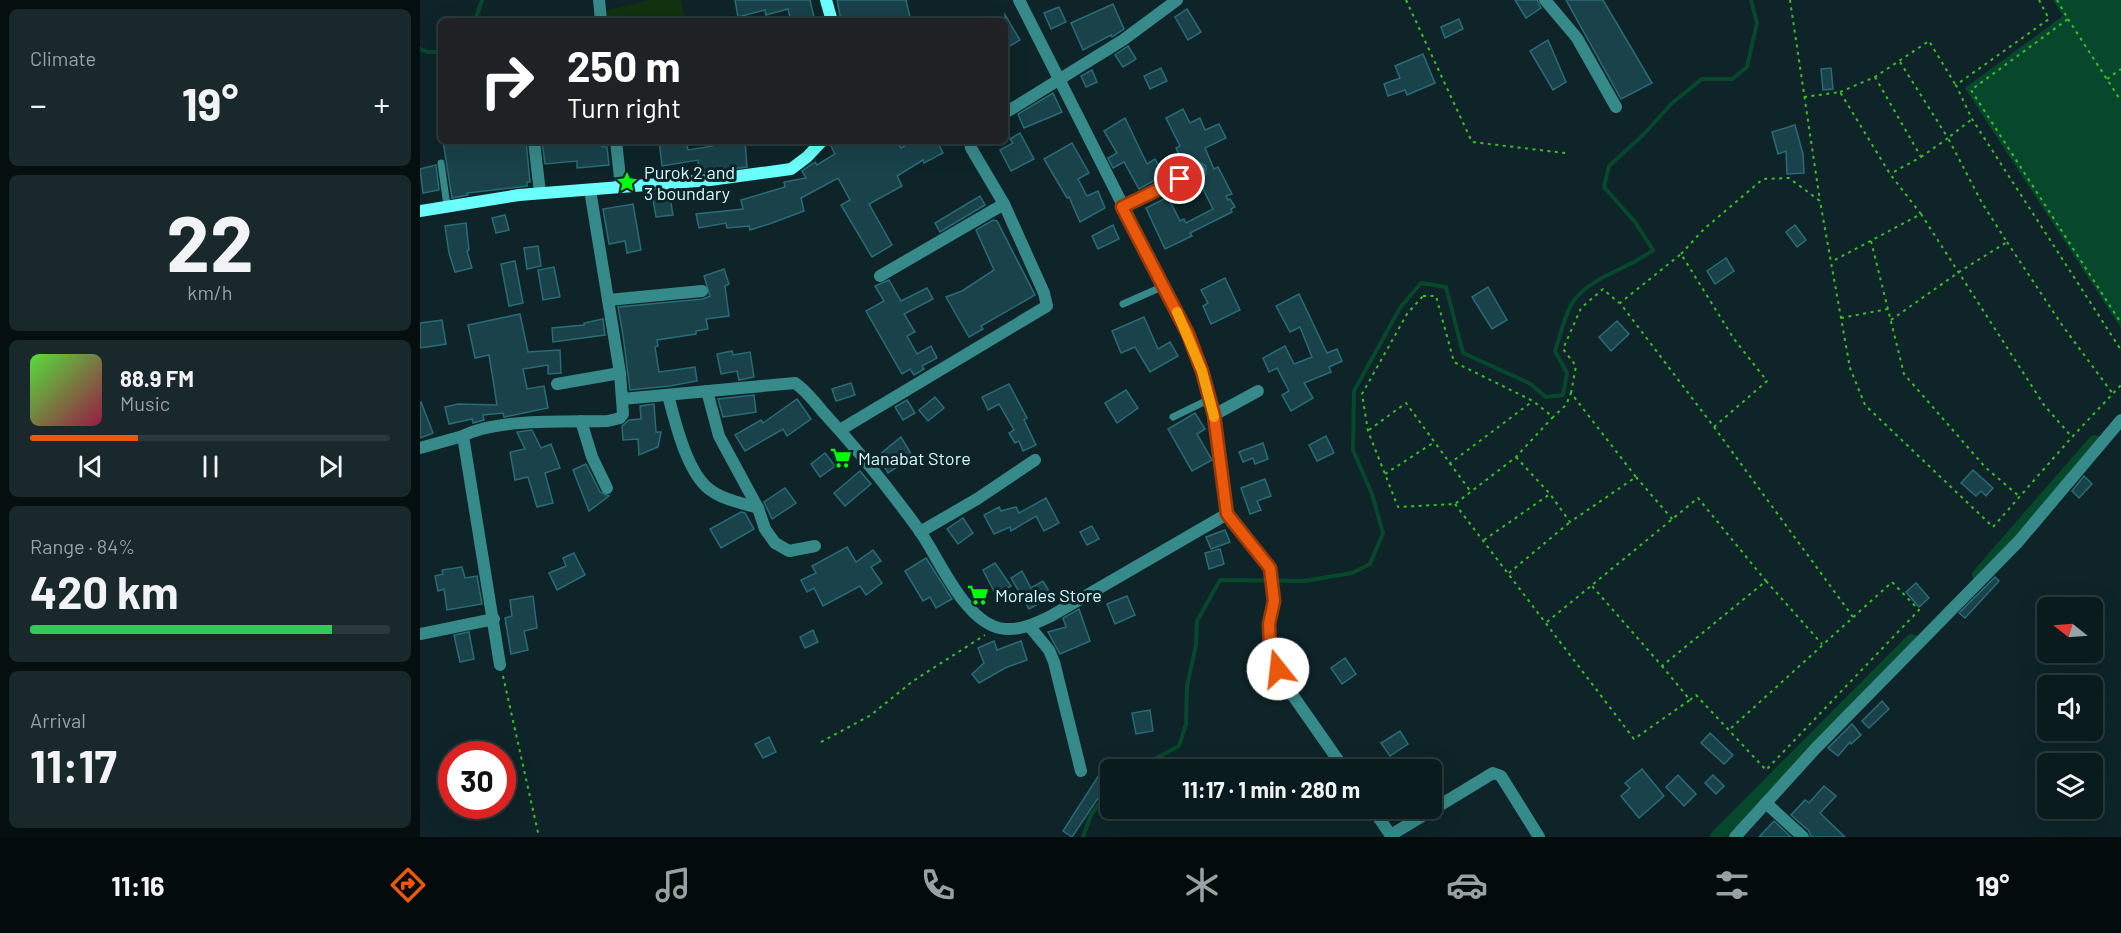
<!DOCTYPE html>
<meta charset="utf-8">
<style>
body{margin:0;font-family:Barlow,sans-serif;background:#18282b;color:#f1f3f6;height:100vh;display:flex;flex-direction:column;font-size:22px;white-space:nowrap}
*{box-sizing:border-box;margin:0}
p{font-size:20px;color:#99a1a4}
.icon{flex:none;width:33px;height:33px;fill:none;stroke:currentColor;stroke-width:2;stroke-linecap:round;stroke-linejoin:round}
.map{position:relative;flex:1;overflow:hidden}
.details{display:flex;flex-direction:column;gap:9px;padding:9px;background:#060f10;width:420px}
.details>*{flex:none}
.banner{position:absolute;left:18px;top:18px;width:570px;height:126px;border-radius:9px;box-shadow:0 6px 24px #0002,0 0 0 2px #2a393c;background:#202124;color:#fff;overflow:hidden}
.needle{width:39px;rotate:287deg}
.fabs{position:absolute;left:1617px;top:597px;display:grid;gap:12px}
.fabs a{display:grid;place-items:center;width:66px;height:66px;border-radius:9px;background:#0a1b1e;box-shadow:0 6px 24px #0002,0 0 0 2px #2a393c;font-size:30px}
.speed{position:absolute;left:18px;top:741px;display:flex;gap:12px;font-size:30px;font-weight:700;text-align:center}
.speed>*{display:grid;place-content:center;width:78px;height:78px;border-radius:50%;background:#0a1b1e;box-shadow:0 6px 24px #0002,0 0 0 2px #2a393c;line-height:1}
.speed .limit{border:9px solid #d22;background:#fff;color:#111}
.pin{position:absolute;display:grid;place-items:center;width:51px;height:51px;color:#fff;margin:-26px;border:3px solid #fff;border-radius:50%;box-shadow:0 2px 6px #0007}
.me{position:absolute;width:66px;margin:-33px;rotate:344deg;stroke-linejoin:round;filter:drop-shadow(0 0 4px #0008)}
.turn{display:flex;align-items:center;gap:21px;height:126px;padding:0 30px;font-size:27px}
.turn .icon{width:78px;height:78px;stroke-width:2.5}
.turn b{display:block;font-size:42px;line-height:51px}
.big{font-size:45px;font-weight:700;line-height:1.1}
.details .tile{flex:1;display:flex;flex-direction:column;justify-content:center;gap:9px;min-width:0;padding:0 21px;border-radius:9px;background:#18282b}
.details .dial{align-items:center;gap:0}
.dial b{font-size:78px;line-height:1}
.song{display:flex;align-items:center;gap:18px}
.cover{width:72px;height:72px;border-radius:9px;background:linear-gradient(135deg,hsl(110 70% 55%),hsl(340 70% 35%))}
.played{height:6px;border-radius:3px;background:linear-gradient(90deg,#ea580c 30%,#2a393c 30%)}
.keys{display:flex;justify-content:space-around;direction:ltr}
.heat{display:flex;justify-content:space-between;align-items:center;font-size:33px;direction:ltr}
.charge{height:9px;border-radius:4px;background:linear-gradient(90deg,#34c759 84%,#2a393c 0)}
.trip{position:absolute;left:680px;top:759px;width:342px;height:60px;border-radius:9px;background:#0a1b1e;box-shadow:0 6px 24px #0002,0 0 0 2px #2a393c;font-weight:700;line-height:60px;text-align:center}
.tab-bar{display:flex;height:96px;justify-content:space-around;align-items:center;background:#040b0c;color:#99a1a4}
.tab-bar .icon{width:42px;height:42px}
.tab-bar .selected{color:#ea580c}
.tab-bar b{font-size:27px;color:#f1f3f6}
main{display:flex;flex:1;min-height:0}
.map>svg:first-child{display:block}
.green{fill:#133210}
.water{fill:#07482d}
.lines{fill:none;stroke-linecap:round;stroke-linejoin:round}
.stream{stroke:#07482d;stroke-width:4}
.canal{stroke:#07482d;stroke-width:14}
.building{fill:#19424a;stroke:#296c77;stroke-width:1.5}
.path{stroke:#38c027;stroke-width:2;stroke-dasharray:3 4.5;stroke-linecap:butt}
.lane{stroke:#368a89;stroke-width:7}
.street{stroke:#368a89;stroke-width:12}
.secondary{stroke:#6bfffb;stroke-width:12}
.route-casing{stroke:#983908;stroke-width:15}
.route{stroke:#ea580c;stroke-width:10}
.slow{stroke:#f59e0b;stroke-width:10}
.labels{text-anchor:middle;dominant-baseline:central;stroke-width:6;stroke-linejoin:round;paint-order:stroke}
.poi-label{font-size:18px;fill:#d4fcff;stroke:#0e2428;text-anchor:start}
</style>
<main>
<section class="details">
<div class="tile"><p>Climate</p>
<div class="heat"><a>−</a><b class="big">19°</b><a>+</a></div>
</div>
<div class="tile dial"><b>22</b><p>km/h</p></div>
<div class="tile">
<div class="song"><i class="cover"></i><div><b>88.9 FM</b><p>Music</p></div></div>
<div class="played"></div>
<div class="keys"><svg class="icon" aria-label="previous" viewBox="0 0 24 24"><path d="M18 5L8 12l10 7zM5 5v14"/></svg><svg class="icon" aria-label="pause" viewBox="0 0 24 24"><path d="M8 5v14M16 5v14"/></svg><svg class="icon" aria-label="next" viewBox="0 0 24 24"><path d="M6 5l10 7-10 7zM19 5v14"/></svg></div>
</div>
<div class="tile"><p>Range · 84%</p><b class="big">420 km</b><div class="charge"></div></div>
<div class="tile"><p>Arrival</p><b class="big">11:17</b></div>
</section>
<div class="map">
<svg width="1701" height="837" viewBox="0 0 1701 837">
<rect width="100%" height="100%" fill="#0e2428"/>
<path class="green" d="M230 0H261L265 21H186L185 11Z"/>
<path class="water" d="M1633 0H1701V328L1545 88 1643 16Z"/>
<g class="lines">
<g class="stream">
<path d="M55 21 62 0"/>
<path d="M0 49 7 52H21"/>
<path d="M714 770 759 746 766 724 767 686 776 645 777 621 800 580 884 581 932 573 950 564 963 533 952 494 933 450 934 391 980 308 1001 283 1026 287 1043 353 1109 383 1126 397 1143 395 1147 373 1135 351C1140 337 1146 309 1155 299 1175 275 1209 269 1233 250L1215 222 1184 187 1189 166 1225 133 1252 103 1282 79H1312L1327 67 1337 23 1331 0"/>
<path d="M663 837 671 815 690 789"/>
</g>
<g class="canal">
<path d="M1559 575 1675 442"/>
<path d="M1297 837 1492 641"/>
</g>
</g>
<g class="building">
<path d="M315 0H390L395 21H371L368 9 346 15 345 10 318 17Z"/>
<path d="M417 0H486L491 21H421Z"/>
<path d="M1095 0H1117L1121 8 1106 18Z"/>
<path d="M1146 0H1183L1232 83 1201 99Z"/>
<path d="M693 4 704 29 692 37 691 35 663 50 651 23Z"/>
<path d="M639 7 646 22 631 29 624 13Z"/>
<path d="M767 9 781 32 768 40 755 17Z"/>
<path d="M585 15 600 40 585 49Z"/>
<path d="M1039 19 1043 29 1025 38 1021 27Z"/>
<path d="M1128 40 1146 82 1133 90 1110 51Z"/>
<path d="M708 46 716 59 703 67 695 55Z"/>
<path d="M1003 54 1015 83 987 95 985 90 968 96 964 84 980 78 975 66Z"/>
<path d="M741 68 747 81 730 89 724 76Z"/>
<path d="M1411 68 1413 89 1403 90 1401 69Z"/>
<path d="M672 70 677 82 666 87 661 76Z"/>
<path d="M633 93 642 112 604 128 598 114Z"/>
<path d="M763 109 770 123 780 118 785 130 799 124 806 138 785 148 794 169 798 167 812 194 806 196 808 200 810 199 815 207 811 209 812 212 770 233 772 236 745 249 726 208 748 197 760 221 764 219 766 223 793 209 778 179 786 174V166L779 162 765 168 756 148 760 146 746 118Z"/>
<path d="M705 118 727 164 735 159 744 175 719 189 704 162 693 168 688 158 697 153 684 131Z"/>
<path d="M1375 125 1383 154 1384 173 1367 174 1366 151 1358 154 1352 132Z"/>
<path d="M600 133 614 159 591 171 580 150 593 143 590 139Z"/>
<path d="M23 141H106L110 182H107V186L47 193 48 195 32 198Z"/>
<path d="M122 141H181L182 147H187L189 165 157 168V161L125 164Z"/>
<path d="M239 141H266L268 150 293 146 292 141H325L327 167 279 173 278 160 242 166Z"/>
<path d="M415 141H476L481 148 494 141H517L523 153 504 163 503 160 477 176 482 186 449 204 472 245 452 257 421 205 430 200 418 178 381 198 384 211 352 223 330 230 329 226 307 228 306 223 279 228 276 214 323 209 321 200 365 187 364 182 386 178 382 171 395 162 397 165 415 154 410 144Z"/>
<path d="M652 143 669 173 658 179 667 196 678 191 685 208 660 222 649 197 647 198 624 159Z"/>
<path d="M16 165 19 190 3 193 0 169Z"/>
<path d="M249 192 253 215 236 217 232 194Z"/>
<path d="M560 196 565 205 520 232 515 223Z"/>
<path d="M213 204 221 250 207 253 205 241 189 244 183 209Z"/>
<path d="M85 215 89 230 76 233 72 218Z"/>
<path d="M573 220 577 221 615 295 561 326 563 329 549 337 526 297 542 291 574 270 556 230Z"/>
<path d="M46 223 49 250 47 251 52 268 35 272 29 253 25 226Z"/>
<path d="M693 225 699 239 678 249 672 236Z"/>
<path d="M1375 225 1386 240 1377 247 1366 232Z"/>
<path d="M118 246 121 266 107 269 104 248Z"/>
<path d="M1306 258 1314 271 1295 284 1287 271Z"/>
<path d="M95 261 103 303 89 306 81 264Z"/>
<path d="M134 267 140 297 123 300 118 270Z"/>
<path d="M304 269 309 284 305 286 309 316 286 319 288 329 276 331V334L237 340 238 346 235 347 239 372 275 367 277 381 250 386 210 390 203 335 198 307 283 299 290 296 284 276Z"/>
<path d="M805 278 820 310 791 324 783 306 788 303 781 290Z"/>
<path d="M469 280 481 301 507 288 513 299 484 314 495 332 487 336 497 354 511 346 517 358 502 366 504 369 494 375 490 369 482 374 446 311 464 301 455 286Z"/>
<path d="M1068 287 1087 320 1072 329 1052 297Z"/>
<path d="M879 294 907 353 917 349 922 361 909 367 911 372 884 383 893 398 871 411 862 395 869 391 857 368 849 372 843 358 865 346 874 364 892 357 880 327 870 332 856 306Z"/>
<path d="M100 314 108 352 140 350 141 373 128 374V365L103 369 107 389 124 386 128 408 84 417 83 413 63 415 64 420 53 423 52 419 29 424 25 407 38 404 77 405 69 355 55 358 48 325Z"/>
<path d="M724 317 738 349 750 342 758 356 730 372 715 347 701 353 692 331Z"/>
<path d="M183 319 185 335 133 342 132 328 164 325V323Z"/>
<path d="M22 320 26 344 0 348V323Z"/>
<path d="M1197 321 1209 334 1191 351 1179 337Z"/>
<path d="M312 351 313 355 330 352 334 377 319 380 317 371 301 374 297 354Z"/>
<path d="M431 383 435 395 416 401 412 389Z"/>
<path d="M589 384 607 418 604 420 616 445 603 451 599 441 595 443 589 433 594 430 579 404 568 410 562 397Z"/>
<path d="M706 390 718 408 697 423 685 403Z"/>
<path d="M334 395 336 412 303 417 298 399Z"/>
<path d="M515 397 524 408 508 421 499 410Z"/>
<path d="M377 399 391 419 367 436 363 429 325 451 315 435 341 420 343 423Z"/>
<path d="M487 400 495 413 483 420 475 407Z"/>
<path d="M1 402 13 433 0 438V403Z"/>
<path d="M234 404 236 432H241L238 447 219 455 218 439 203 440 202 426 209 420 221 419 220 406Z"/>
<path d="M775 413 785 429 777 434 792 460 772 471 748 429Z"/>
<path d="M112 430 121 448 131 444 140 468 125 473 133 503 117 507 108 477 95 480 90 452 105 449 97 432Z"/>
<path d="M906 436 914 453 897 461 889 445Z"/>
<path d="M481 437 493 457 468 473 458 456Z"/>
<path d="M843 443 848 459 835 464 833 458 823 462 819 452Z"/>
<path d="M405 453 415 466 400 477 391 464Z"/>
<path d="M166 464 180 492 189 496 169 511 153 470Z"/>
<path d="M1553 470 1573 488 1566 496 1561 491 1556 496 1541 483Z"/>
<path d="M440 471 451 484 425 506 414 493Z"/>
<path d="M1664 476 1672 484 1659 498 1652 491Z"/>
<path d="M845 479 851 496 837 501 841 510 830 514 821 488Z"/>
<path d="M365 488 376 503 352 519 344 502Z"/>
<path d="M626 498 639 523 624 531 616 516 591 531 590 527 574 534 564 515 579 507 581 511 596 507 599 513Z"/>
<path d="M321 512 325 513 334 529 301 548 290 529Z"/>
<path d="M543 518 553 533 538 544 527 529Z"/>
<path d="M672 526 679 539 667 545 660 532Z"/>
<path d="M805 530 810 542 791 549 786 537Z"/>
<path d="M427 547 436 562 453 550 461 561 451 567 462 583 446 595 440 586 403 606 394 588 387 592 381 580 396 573 392 566Z"/>
<path d="M800 549 804 564 789 569 785 553Z"/>
<path d="M154 553 165 575 137 590 129 573 146 566 143 558Z"/>
<path d="M506 558 532 599 516 608 510 597 503 601 485 571Z"/>
<path d="M575 563 591 586 576 595 563 570Z"/>
<path d="M42 567 45 578 57 576 62 604 27 610 24 589 18 591 15 576 23 574 22 570Z"/>
<path d="M602 571 611 588 623 581 632 596 609 609 591 578Z"/>
<path d="M1575 577 1579 581 1545 618 1539 613Z"/>
<path d="M1496 583 1509 598 1499 607 1486 592Z"/>
<path d="M113 596 117 628 104 631 108 650 91 654 85 618 92 616 90 600Z"/>
<path d="M707 596 715 615 695 624 687 604Z"/>
<path d="M659 609 670 641 640 654 628 632 646 627 643 618Z"/>
<path d="M393 630 398 642 385 648 380 637Z"/>
<path d="M49 632 54 659 40 662 34 635Z"/>
<path d="M574 641 577 650 601 641 607 660 585 668 559 683 552 674 564 663 558 648Z"/>
<path d="M925 658 936 674 922 684 911 668Z"/>
<path d="M1462 701 1469 709 1449 728 1442 721Z"/>
<path d="M730 710 733 731 716 734 712 713Z"/>
<path d="M1432 724 1441 735 1431 744 1430 742 1418 756 1408 748Z"/>
<path d="M980 731 988 744 970 756 961 743Z"/>
<path d="M1290 733 1313 755 1304 764 1281 743Z"/>
<path d="M349 737 356 752 343 758 335 744Z"/>
<path d="M1222 769 1244 796 1219 818 1201 796 1210 788 1205 783Z"/>
<path d="M679 775 689 782 652 837 643 831Z"/>
<path d="M1258 775 1276 794 1264 806 1246 787Z"/>
<path d="M1293 775 1304 786 1296 794 1285 783Z"/>
<path d="M1404 786 1416 796 1400 813 1425 837H1391L1389 831 1371 815 1385 800 1389 803Z"/>
<path d="M1354 821 1371 837H1339Z"/>
</g>
<g class="lines">
<g class="path">
<path d="M986 0 1052 142 1145 153"/>
<path d="M1370 0 1400 201"/>
<path d="M1619 0 1629 19 1536 85 1552 119 1701 350"/>
<path d="M1637 0 1648 19 1551 90 1701 323"/>
<path d="M1648 19 1701 101"/>
<path d="M1480 62 1528 138 1501 157"/>
<path d="M1455 77 1501 157 1470 174"/>
<path d="M1687 79 1701 69"/>
<path d="M1420 92 1455 77 1509 41 1535 84"/>
<path d="M1384 97 1420 92 1470 174 1501 214 1411 262"/>
<path d="M1501 214 1624 405 1652 437"/>
<path d="M1451 241 1484 374 1565 467 1600 497"/>
<path d="M1587 242 1642 325 1693 394"/>
<path d="M1261 254 1284 229 1343 179 1369 178 1400 201 1430 368 1445 405 1573 527 1652 437 1701 385"/>
<path d="M1003 296H1016L1034 362 1113 401 1133 417 1096 457 1035 504 978 507 948 431 942 394 987 314Z"/>
<path d="M1421 318 1468 309"/>
<path d="M1471 320 1539 272 1587 242 1562 203 1528 138 1552 119"/>
<path d="M1151 393 1156 366 1143 349 1161 308 1183 289 1199 303"/>
<path d="M1294 427 1347 381 1314 339 1261 254 1200 303 1294 427 1433 617"/>
<path d="M949 430 986 403 1051 492"/>
<path d="M1096 457 1130 494 1150 522 1216 477 1151 393 1146 405 1133 417"/>
<path d="M1029 464 1113 401"/>
<path d="M965 474 1013 443"/>
<path d="M1216 477 1253 520"/>
<path d="M1035 504 1214 739 1270 700 1242 666"/>
<path d="M1064 540 1130 494"/>
<path d="M1089 573 1150 522"/>
<path d="M1346 581 1402 644"/>
<path d="M1127 622 1278 498 1346 581 1242 666 1172 586"/>
<path d="M83 676 119 837"/>
<path d="M1270 700 1276 695 1346 770 1499 610 1472 582 1309 730"/>
<path d="M401 742 451 715 493 681 565 635"/>
</g>
<g class="lane">
<path d="M21 163 27 206"/>
<path d="M703 304 744 286"/>
<path d="M753 417 790 399"/>
</g>
<g class="street">
<path d="M179 0 181 21"/>
<path d="M599 0 768 334 782 371 794 415 807 514 850 568 854 601 849 624 850 648 869 690 925 770"/>
<path d="M1125 0 1157 38 1196 107"/>
<path d="M585 113 703 40 757 0"/>
<path d="M114 141 120 193"/>
<path d="M196 141 201 187"/>
<path d="M703 207 779 170"/>
<path d="M460 276 584 204"/>
<path d="M188 300 282 291"/>
<path d="M137 384 200 373"/>
<path d="M287 391 299 436 338 508 345 529 355 543 369 551 395 546"/>
<path d="M248 395C255 422 267 472 289 489 303 500 322 503 338 508"/>
<path d="M202 399 375 383C387 391 395 403 404 413 438 450 470 490 499 530 519 558 543 619 579 628 598 632 614 624 631 616L807 514"/>
<path d="M794 415 838 391"/>
<path d="M161 421 172 457 187 488"/>
<path d="M420 430 627 306 624 293 584 204 551 148 550 141"/>
<path d="M0 448 43 436"/>
<path d="M500 532 557 499 615 460"/>
<path d="M610 627 629 650 634 662 661 771"/>
<path d="M0 634 74 619"/>
<path d="M80 665 43 436C77 418 149 422 188 421L200 418 203 414 200 373 170 190"/>
<path d="M1346 803 1383 837"/>
<path d="M952 808 972 837"/>
<path d="M971 835 1073 773 1081 776 1119 837"/>
<path d="M1315 837 1396 748 1598 542 1701 420"/>
</g>
<g class="secondary">
<path d="M406 0 412 21"/>
<path d="M0 211 99 195 290 180 371 169 387 157 402 141"/>
</g>
</g>
<g class="lines">
<defs>
<path id="route" d="M760 179 702 207 768 334 782 371 794 415 807 514 850 568 854 601 849 624 850 648 858 669"/>
</defs>
<use href="#route" class="route-casing"/>
<use href="#route" class="route"/>
<path class="slow" d="M757 312 782 371 794 417"/>
</g>
<defs>
<symbol id="sight-bare" viewBox="-9 -9 18 18"><path d="M0-6L1.8-2.2L6-1.7L2.9 1.2L3.7 5.4L0 3.3L-3.7 5.4L-2.9 1.2L-6-1.7L-1.8-2.2Z" fill="#00ff0d" stroke="#0e2428" stroke-width="2.5" paint-order="stroke"/></symbol>
<symbol id="supermarket-bare" viewBox="-9 -9 18 18"><path d="M-6-5.5h2.5l.6 2H6L4.5 2H-2.5L-4.4-4H-6ZM-1.5 3.2a1.3 1.3 0 1 0 .1 0ZM3 3.2a1.3 1.3 0 1 0 .1 0Z" fill="#00ff0d" stroke="#0e2428" stroke-width="2.5" paint-order="stroke"/></symbol>
</defs>
<g fill-rule="evenodd">
<use href="#sight-bare" x="192" y="167" width="30" height="30"/>
<use href="#supermarket-bare" x="406" y="443" width="30" height="30"/>
<use href="#supermarket-bare" x="543" y="580" width="30" height="30"/>
</g>
<g class="labels">
<g class="poi-label">
<text x="224" y="172">Purok 2 and<tspan x="224" dy="21">3 boundary</tspan></text>
<text x="438" y="458">Manabat Store</text>
<text x="575" y="595">Morales Store</text>
</g>
</g>
</svg>
<div class="fabs">
<a><svg class="needle" viewBox="-14 -14 28 28"><path d="M0-13l5 13h-10z" fill="#e53935"/><path d="M0 13l5-13h-10z" fill="#99a1a4"/></svg></a>
<a><svg class="icon" aria-label="sound" viewBox="0 0 24 24"><path d="M4 9h4l5-4v14l-5-4H4zM17 9q2 3 0 6"/></svg></a>
<a><svg class="icon" aria-label="layers" viewBox="0 0 24 24"><path d="M12 4l9 5-9 5-9-5zM3 14l9 5 9-5"/></svg></a>
</div>
<div class="speed"><div class="limit">30</div></div>
<div class="pin" style="left:760px;top:179px;background:#d93025"><svg class="icon" aria-label="arrive" viewBox="0 0 24 24"><path d="M6 21V4h12l-3 4 3 4H6"/></svg></div>
<svg class="me" style="left:858px;top:669px" viewBox="-20 -20 40 40"><circle r="19" fill="#fff"/><path d="M0-13L10 11 0 6-10 11z" fill="#ea580c"/></svg>
<div class="trip">11:17 · 1 min · 280 m</div>
<div class="banner">
<div class="turn"><svg class="icon" aria-label="right" viewBox="0 0 24 24"><path d="M7 20v-9h11M14 6l5 5-5 5"/></svg><div><b>250 m</b>Turn right</div></div>
</div>
</div>
</main>
<nav class="tab-bar">
<b>11:16</b>
<svg class="icon selected" aria-label="directions" viewBox="0 0 24 24"><path d="M12 3l9 9-9 9-9-9zM9 14v-3h6M13 9l2 2-2 2"/></svg>
<svg class="icon" aria-label="music" viewBox="0 0 24 24"><path d="M9 18V5l10-2v13"/><circle cx="6" cy="18" r="3"/><circle cx="16" cy="16" r="3"/></svg>
<svg class="icon" aria-label="phone" viewBox="0 0 24 24"><path d="M5 4h4l2 5-3 2q2 4 5 5l2-3 5 2v4C11 20 4 13 5 4z"/></svg>
<svg class="icon" aria-label="climate" viewBox="0 0 24 24"><path d="M12 3v18M4 7l16 10M4 17L20 7"/></svg>
<svg class="icon" aria-label="car" viewBox="0 0 24 24"><path d="M5 17H2v-5l4-1 3-4h7l3 4 3 1v5h-3M9 17h6M6 11h13"/><circle cx="7" cy="17" r="2"/><circle cx="17" cy="17" r="2"/></svg>
<svg class="icon" aria-label="filters" viewBox="0 0 24 24"><path d="M4 7h16M4 17h16"/><circle cx="9" cy="7" r="2"/><circle cx="15" cy="17" r="2"/></svg>
<b>19°</b>
</nav>
